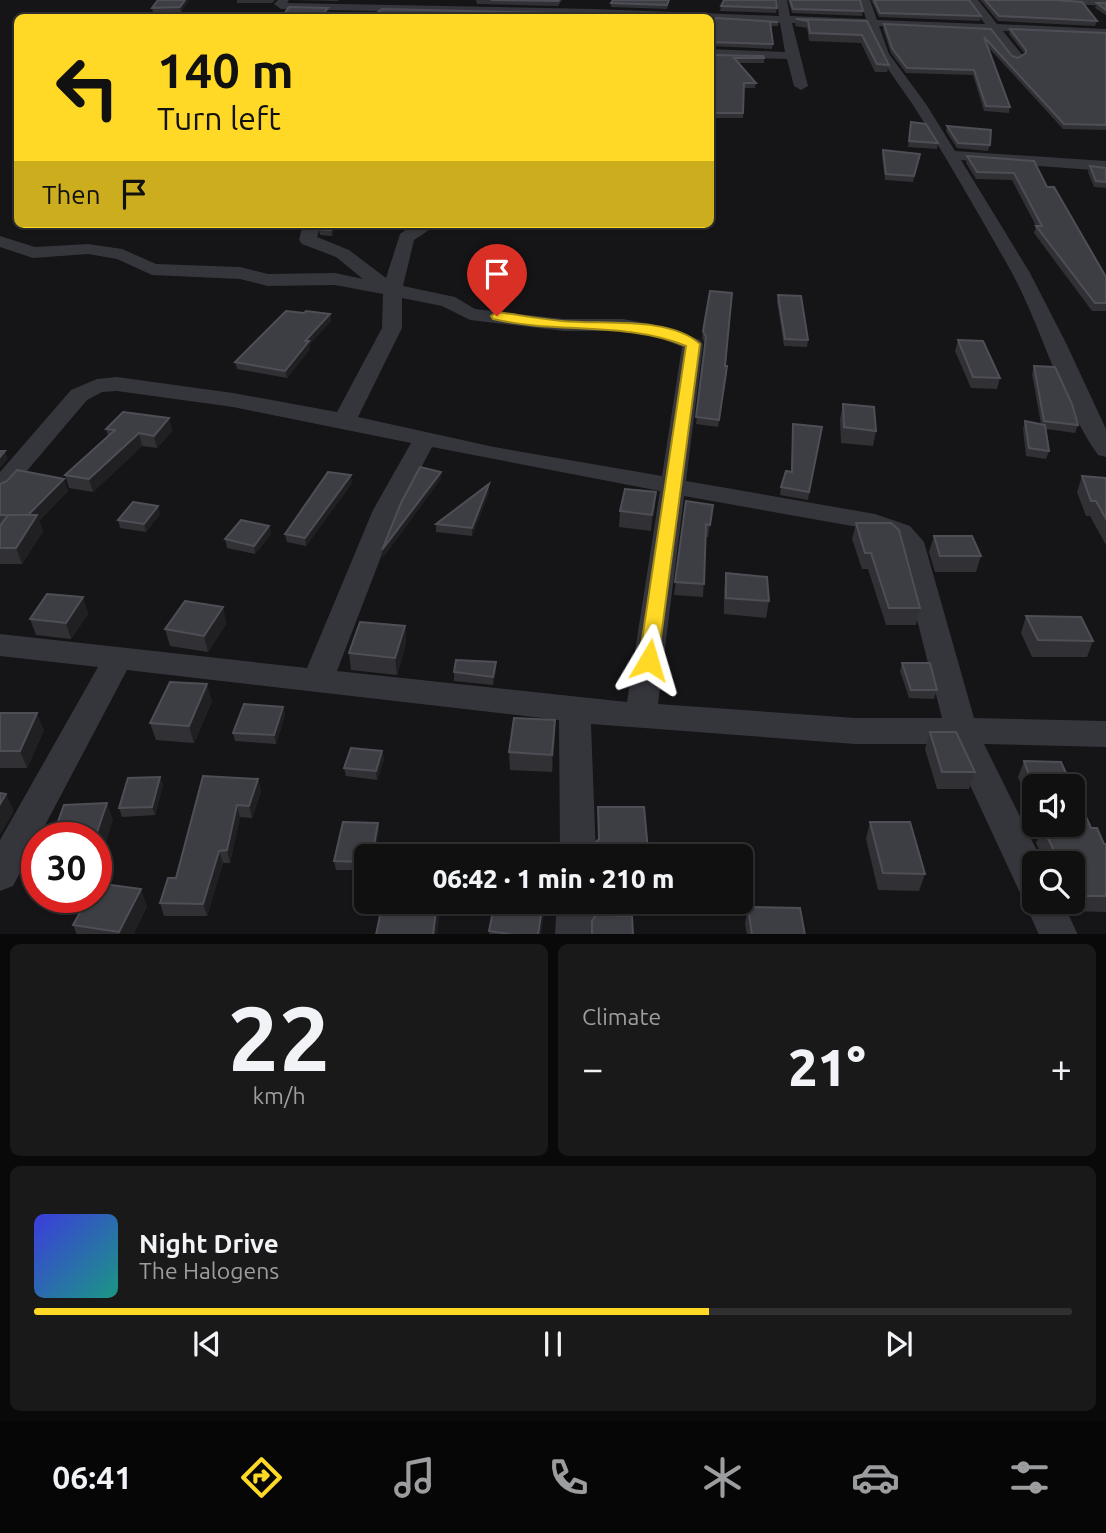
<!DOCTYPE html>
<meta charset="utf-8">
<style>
body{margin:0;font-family:Ubuntu,sans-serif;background:#19191a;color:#f1f3f6;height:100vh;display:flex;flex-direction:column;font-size:26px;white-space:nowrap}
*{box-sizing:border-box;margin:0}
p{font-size:23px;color:#9c9d9f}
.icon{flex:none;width:38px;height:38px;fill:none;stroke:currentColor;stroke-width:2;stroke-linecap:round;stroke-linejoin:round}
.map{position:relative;height:934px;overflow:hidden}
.drawer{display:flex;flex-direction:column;gap:10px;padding:10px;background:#090909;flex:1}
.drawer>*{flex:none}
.hud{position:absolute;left:14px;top:14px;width:700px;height:214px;border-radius:10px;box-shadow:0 2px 5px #0004,0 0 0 2px #303031;background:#ffd925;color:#111;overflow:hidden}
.tools{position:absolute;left:1022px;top:774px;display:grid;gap:14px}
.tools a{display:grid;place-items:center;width:63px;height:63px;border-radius:10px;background:#101011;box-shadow:0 2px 5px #0004,0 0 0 2px #303031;font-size:35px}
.speed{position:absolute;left:21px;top:822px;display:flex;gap:14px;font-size:35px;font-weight:700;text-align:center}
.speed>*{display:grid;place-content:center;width:91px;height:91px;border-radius:50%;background:#101011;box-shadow:0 2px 5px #0004,0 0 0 2px #303031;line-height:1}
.speed .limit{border:10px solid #d22;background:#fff;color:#111}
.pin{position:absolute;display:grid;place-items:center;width:60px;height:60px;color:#fff;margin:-72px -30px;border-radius:50% 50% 50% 0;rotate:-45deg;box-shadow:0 0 7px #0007}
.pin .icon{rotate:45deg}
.me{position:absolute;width:77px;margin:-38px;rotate:7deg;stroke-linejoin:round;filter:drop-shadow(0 0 5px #0008)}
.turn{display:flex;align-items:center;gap:24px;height:147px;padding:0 28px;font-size:32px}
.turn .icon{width:91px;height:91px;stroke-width:2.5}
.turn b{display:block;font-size:49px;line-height:60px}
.then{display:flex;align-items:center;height:66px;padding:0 28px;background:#0003;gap:14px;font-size:26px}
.big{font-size:52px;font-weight:800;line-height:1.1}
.drawer .card{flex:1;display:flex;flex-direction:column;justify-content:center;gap:10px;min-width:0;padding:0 24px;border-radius:10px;background:#19191a}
.drawer .dial{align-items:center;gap:0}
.dial b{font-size:91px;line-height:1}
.song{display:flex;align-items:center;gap:21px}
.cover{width:84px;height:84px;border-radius:10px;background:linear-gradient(135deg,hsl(240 70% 55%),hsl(170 70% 35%))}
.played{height:7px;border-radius:4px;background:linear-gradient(90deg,#ffd925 65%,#303031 65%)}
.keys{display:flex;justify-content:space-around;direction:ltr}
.heat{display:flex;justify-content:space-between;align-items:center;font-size:38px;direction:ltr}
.drawer .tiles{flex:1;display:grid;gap:10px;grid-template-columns:1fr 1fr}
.card:last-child{grid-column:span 2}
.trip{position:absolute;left:354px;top:844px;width:399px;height:70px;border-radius:10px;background:#101011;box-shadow:0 2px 5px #0004,0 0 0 2px #303031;font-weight:800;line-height:70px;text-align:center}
.tab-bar{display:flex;height:112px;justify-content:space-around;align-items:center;background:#060607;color:#9c9d9f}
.tab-bar .icon{width:49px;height:49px}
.tab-bar .active{color:#ffd925}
.tab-bar b{font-size:32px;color:#f1f3f6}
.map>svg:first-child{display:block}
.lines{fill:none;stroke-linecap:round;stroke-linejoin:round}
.minor{fill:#35353c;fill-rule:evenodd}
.wall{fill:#313135}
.shaded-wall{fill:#202023}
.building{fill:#3d3e43;stroke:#4e4e56;stroke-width:2}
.route{fill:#ffd925;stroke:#a68d18;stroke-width:2}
</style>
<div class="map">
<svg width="1106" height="935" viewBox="0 0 1106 935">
<rect width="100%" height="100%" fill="#151517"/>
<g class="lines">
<g class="minor">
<path d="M278 0H289L287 3 594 9 779 16 777 0H787L790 16 866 19 860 0H870L877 20 985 24 967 0H978L997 24 1106 29V35L1003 31 1023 56 1017 60 1013 59 991 31 879 26 889 54 926 104 955 151 1106 161V171L961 160 1030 273 1066 343 1106 429V457L1098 455C1059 399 1043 330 1011 271 979 215 947 158 913 105 893 75 879 61 868 26L792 23 808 86 801 90 794 86 787 59 710 57V49L785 52 780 23 710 20V18L281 9 274 4Z"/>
<path d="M1051 0H1106V6L1056 3Z"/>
<path d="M303 224H321L317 237 349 250 386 278 400 234 414 224H438L414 240 403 286 455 297 475 309 564 319H623L670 328 700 340 703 344 686 481 875 514 910 526 924 542 974 718 1106 721V747L984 744 1043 863H1034V901H1062L1078 935H1039L1024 901 1026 897 1021 895 951 744H855L591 724 596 856H560L559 720 127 670 13 886 0 891V840L98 667 0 656V634L307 668 373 510 411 443 233 407 117 391 102 392 87 400 9 492 0 495V472L71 390 97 379 117 377 233 393 337 412 382 328 383 294 335 285 268 286 240 279 152 275 117 259 88 254 33 258 0 247V236L35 247 88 244 122 249 156 264 240 267 268 274 335 273 363 279 336 257 302 244 299 240ZM402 298 442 306 470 320 564 331H623L658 337 682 347 662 476 494 447 358 417 402 328ZM432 447 660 491 627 702 337 671 399 510ZM684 496 869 529 892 538 898 545 942 718H855L658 704Z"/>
<path d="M557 901H595L593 935H555Z"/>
</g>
</g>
<g class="wall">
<path d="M158 0H189L181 12H153L152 8Z"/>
<path d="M237 0H275L272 3H237Z"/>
<path d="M291 0H339L338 1Z"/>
<path d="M476 0H562L558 6 477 4Z"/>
<path d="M669 0 667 9 611 7V3Z"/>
<path d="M788 0H860L863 11 862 16 792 13Z"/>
<path d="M871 0H969L981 16 980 21 879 17Z"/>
<path d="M980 0H1056L1097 21 1095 26 998 21Z"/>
<path d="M1097 3H1106V15L1095 8Z"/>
<path d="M721 6 777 8 776 13 720 11Z"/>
<path d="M328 8 329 13 325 18H284V14Z"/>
<path d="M716 18 778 22V26H771L773 44 772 49 710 46V31Z"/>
<path d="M796 19 867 21 889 65 887 72H875L861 43 809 41 807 28 795 26Z"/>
<path d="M884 24 991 29 1012 56 1018 58 1025 54 1009 34 1010 29 1106 33V130L1063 129 988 47 1010 107 1009 113 984 111 973 75 906 73 891 53 883 29Z"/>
<path d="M710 55 764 58V63H738L756 83 755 88H744L743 118H712L710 116Z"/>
<path d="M911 122 938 143 937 149 908 147Z"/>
<path d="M947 126 990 145 988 151 957 148 946 131Z"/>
<path d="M883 150 920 154 913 182 885 180 882 156Z"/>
<path d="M967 156 1047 187 1106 277V311H1092L1034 233 1036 226 1012 180 976 179 966 163Z"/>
<path d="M1090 166 1106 168V188L1094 187 1088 172Z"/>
<path d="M336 224 332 236 320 235 319 229Z"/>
<path d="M778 295 808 340 807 347 784 346 777 302Z"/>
<path d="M304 313 330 314 331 321 309 345 310 349 287 378 237 369 235 362Z"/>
<path d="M703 331 725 366 727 373 718 427 696 424 705 344 702 338Z"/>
<path d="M958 340 1000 378 997 389 971 388 955 351Z"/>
<path d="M1034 366 1078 425 1075 433 1046 429 1049 451 1046 459 1026 456 1023 429 1025 421 1041 424 1032 374Z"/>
<path d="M843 404 876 431 873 446 841 443 840 419Z"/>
<path d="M169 418 172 431 157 448 142 446 93 492 69 488 65 475 108 436 106 429Z"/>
<path d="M793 424 822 427 808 500 780 495 781 487 791 472Z"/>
<path d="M1082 476 1106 478V545L1090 516H1086L1077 492Z"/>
<path d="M352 483 306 546 287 542 285 534Z"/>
<path d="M0 484 68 491 39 521 43 531 22 564H0Z"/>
<path d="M489 484V492L472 536 436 532V524Z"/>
<path d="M656 492 651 531 619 527 620 511Z"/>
<path d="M686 501 711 517 708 537H706L703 597 674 595Z"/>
<path d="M160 514 146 532 120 528 118 520Z"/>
<path d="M856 523 920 608 916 625H886L868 569H862L852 539Z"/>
<path d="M269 526 271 534 255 554 227 548 225 539Z"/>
<path d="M934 536 981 556 976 572H935L929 552Z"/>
<path d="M726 573 769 601 766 618 724 614V590Z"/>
<path d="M83 597 88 614 71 639 36 635 30 619Z"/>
<path d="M223 607 226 624 208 652 170 646 165 629Z"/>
<path d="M1026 616 1093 641 1087 657H1032L1021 633Z"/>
<path d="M405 626 406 643 397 675 351 670 349 653Z"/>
<path d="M496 662V671L493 685 454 681V672Z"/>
<path d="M902 663 937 690 934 699 909 698 900 671Z"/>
<path d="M212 701 194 743 156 740 150 723Z"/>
<path d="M283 707 285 715 276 744 235 741 233 733Z"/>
<path d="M0 713 44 730 27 768H0Z"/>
<path d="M555 720V737L552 772 510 770 509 752Z"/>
<path d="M930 732 975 772 969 789H937L925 749Z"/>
<path d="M382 751 384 759 377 780 346 776 344 768Z"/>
<path d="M1024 761 1034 786V820L1018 777Z"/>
<path d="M160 777 163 785 155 815 122 817 119 808Z"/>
<path d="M258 779 261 791 252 818 240 817 230 863H223L207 916H164L160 903 176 878Z"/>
<path d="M598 807 648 851 647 856H595L596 842 598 840Z"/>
<path d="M870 822 925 874 919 891 878 890 866 839Z"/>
<path d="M378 823 379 832 366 856V870H336L334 861Z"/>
<path d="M1036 824H1073L1091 828 1104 844H1106V912L1070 911 1065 901H1073V863H1046L1036 843 1040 834Z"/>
<path d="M147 906 133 935H77L73 925Z"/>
<path d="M748 907 805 935H747L745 924Z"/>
<path d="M489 931 541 935H489Z"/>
</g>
<g class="shaded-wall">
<path d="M185 0H189L181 12 180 7Z"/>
<path d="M328 8 329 13 325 18H323V14Z"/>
<path d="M333 224H336L332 236 331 230Z"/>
<path d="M330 314 331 321 309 345 310 349 287 378 285 371 305 341Z"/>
<path d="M169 418 172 431 157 448 154 436Z"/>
<path d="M139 433 142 446 93 492 89 479Z"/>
<path d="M5 451 8 459 0 468V457Z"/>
<path d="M441 472V479L383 558 382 550Z"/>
<path d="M351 475 352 483 306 546 305 538Z"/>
<path d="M64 479 68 491 39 521 43 531 22 564 16 548 26 518Z"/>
<path d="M489 484V492L472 536V528Z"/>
<path d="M656 492 655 508 651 531 652 515Z"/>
<path d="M158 506 160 514 146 532 144 524Z"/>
<path d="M269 526 271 534 255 554 254 546Z"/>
<path d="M83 597 88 614 71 639 66 623Z"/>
<path d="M223 607 226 624 208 652 204 636Z"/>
<path d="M405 626 406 643 397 675 395 658Z"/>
<path d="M496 662V671L493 685V677Z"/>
<path d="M207 684 212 701 194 743 189 726Z"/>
<path d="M283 707 285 715 276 744 274 735Z"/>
<path d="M37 713 44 730 27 768 20 751Z"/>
<path d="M555 720V737L552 772V755Z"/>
<path d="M382 751 384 759 377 780 376 771Z"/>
<path d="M160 777 163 785 155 815 152 807Z"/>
<path d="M258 779 261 791 252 818 249 806Z"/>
<path d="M6 794 14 811 0 835V804Z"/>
<path d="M107 803 113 820 96 875 95 838Z"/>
<path d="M237 805 240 817 230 863 227 850Z"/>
<path d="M378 823 379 832 375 856H372Z"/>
<path d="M219 851 223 863 207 916 203 904Z"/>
<path d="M141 889 147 906 133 935H120L119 932Z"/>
<path d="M437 901H441L437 935H433Z"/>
<path d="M543 901H546L541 935H538Z"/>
</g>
<g class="building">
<path d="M158 0H185L180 7 152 8Z"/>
<path d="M491 0H559L558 1Z"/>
<path d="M613 0H669L667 5 611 3Z"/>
<path d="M724 0H776L777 8 721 6Z"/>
<path d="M790 0H860L863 11 793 9Z"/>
<path d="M874 0H969L981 16 880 13Z"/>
<path d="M985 0H1056L1082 2 1097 21 999 16Z"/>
<path d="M1097 3H1106V10Z"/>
<path d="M289 7 328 8 323 14H284Z"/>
<path d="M382 9 554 13 551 18H371Z"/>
<path d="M605 14 663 15 662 18H604Z"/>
<path d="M716 18 778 22H770L773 44 710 42V31Z"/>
<path d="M796 19 867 21 889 65 877 64 862 35 810 33 808 21Z"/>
<path d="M884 24 991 29 1012 56 1018 58 1026 53V50L1010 29 1106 33V125L1064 124 984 37 1010 107 986 106 974 70 907 68 892 48Z"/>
<path d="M710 55 763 56 764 58H734L756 83H744L743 113H712L710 109Z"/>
<path d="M911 122 926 124 938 143 909 141Z"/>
<path d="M947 126 991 130 990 145 958 143Z"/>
<path d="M883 150 920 154 914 176 886 174Z"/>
<path d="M967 156 1034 161 1047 187H1054L1106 277V303H1095L1036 226H1042L1014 173 977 172Z"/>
<path d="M1090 166 1106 168V182L1096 181Z"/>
<path d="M321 224H333L331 230 319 229Z"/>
<path d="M710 291 732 293 725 366H727L719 420 696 417 706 337 703 331Z"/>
<path d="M778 295 801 296 808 340 785 339Z"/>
<path d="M286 311 304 313 306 311 330 314 305 341H309L285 371 235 362Z"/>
<path d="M958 340 983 341 1000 378 973 377Z"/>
<path d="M1034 366 1055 367 1072 404 1078 425 1044 421Z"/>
<path d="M843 404 874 407 876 431 844 427Z"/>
<path d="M123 412 169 418 154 436 139 433 89 479 65 475 115 430 106 429Z"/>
<path d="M1025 421 1045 425 1049 451 1029 448Z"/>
<path d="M793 424 822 427 809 492 781 487 786 471 792 472Z"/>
<path d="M0 451H5L0 457Z"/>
<path d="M420 467 441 472 382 550 401 503Z"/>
<path d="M17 470 64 479 28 515H0V484L7 481Z"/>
<path d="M328 472 351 475 305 538 285 534Z"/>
<path d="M1082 476 1106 478V519L1096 501H1091Z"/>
<path d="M489 484 472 528 436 524Z"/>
<path d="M625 489 656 492 652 515 620 511Z"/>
<path d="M686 501 713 505 710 525 706 524 704 584 675 582Z"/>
<path d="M133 502 158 506 144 524 118 520Z"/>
<path d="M8 515H37L16 548H0V526Z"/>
<path d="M241 520 269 526 254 546 225 539Z"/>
<path d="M856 523H891L899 530 920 608H889L871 553H865Z"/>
<path d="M934 536H972L981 556H940Z"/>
<path d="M726 573 767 577 769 601 726 598Z"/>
<path d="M47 594 83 597 66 623 30 619Z"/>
<path d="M185 601 223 607 204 636 165 629Z"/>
<path d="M1026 616 1081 617 1093 641 1038 640Z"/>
<path d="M360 622 405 626 395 658 349 653Z"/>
<path d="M456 660 496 662 493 677 454 672Z"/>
<path d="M902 663H930L937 690H911Z"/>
<path d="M170 682 207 684 189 726 150 723Z"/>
<path d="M244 704 283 707 274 735 233 733Z"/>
<path d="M0 713H37L20 751H0Z"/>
<path d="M514 718 555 720 552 755 509 752Z"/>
<path d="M930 732H956L975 772H942Z"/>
<path d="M351 748 382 751 376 771 344 768Z"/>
<path d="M1024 761 1061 762 1072 786H1034V789Z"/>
<path d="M203 776 258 779 249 806 237 805 227 850 219 851 203 904 160 903 168 878H176Z"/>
<path d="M160 777 152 807 119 808 128 778Z"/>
<path d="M1073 787 1091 828H1097L1104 844H1106V896H1077L1073 887V863H1057L1052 846 1042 828H1050L1048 824H1073Z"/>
<path d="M0 793 6 794 0 804Z"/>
<path d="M107 803 95 838H52L64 805Z"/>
<path d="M598 807H644L648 851 596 852V842L599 839Z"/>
<path d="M343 822 378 823 372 856H366V862L334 861Z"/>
<path d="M870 822H910L925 874 883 873Z"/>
<path d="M96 883 141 889 119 932 73 925 88 898H96Z"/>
<path d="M383 901H437L433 935H376Z"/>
<path d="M495 901H543L538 935H515L489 931Z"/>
<path d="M748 907 800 908 805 935H752Z"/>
<path d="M596 915 632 916 633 935H592V921Z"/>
</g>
<path class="route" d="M497 312C519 315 540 319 562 321 601 325 670 316 700 344L658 660 656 665H642L639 660 686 346C624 321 557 334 493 319L491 316Z"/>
</svg>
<div class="tools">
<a><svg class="icon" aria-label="sound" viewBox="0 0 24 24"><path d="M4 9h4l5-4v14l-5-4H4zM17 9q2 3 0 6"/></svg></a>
<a><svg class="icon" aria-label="search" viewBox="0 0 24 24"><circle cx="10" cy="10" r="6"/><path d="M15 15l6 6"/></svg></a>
</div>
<div class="speed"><div class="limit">30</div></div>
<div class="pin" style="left:497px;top:316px;background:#d93025"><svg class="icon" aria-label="arrive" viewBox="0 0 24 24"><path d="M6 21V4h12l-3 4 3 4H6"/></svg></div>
<svg class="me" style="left:649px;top:660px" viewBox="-20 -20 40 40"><path d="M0-17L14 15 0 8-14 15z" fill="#ffd925" stroke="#fff" stroke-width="4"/></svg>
<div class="trip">06:42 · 1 min · 210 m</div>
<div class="hud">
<div class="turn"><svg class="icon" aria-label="left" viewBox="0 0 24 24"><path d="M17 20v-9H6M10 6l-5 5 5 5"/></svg><div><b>140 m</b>Turn left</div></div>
<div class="then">Then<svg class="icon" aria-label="arrive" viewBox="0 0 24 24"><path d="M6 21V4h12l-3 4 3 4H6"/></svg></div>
</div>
</div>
<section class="drawer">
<div class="tiles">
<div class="card dial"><b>22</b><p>km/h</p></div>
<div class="card"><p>Climate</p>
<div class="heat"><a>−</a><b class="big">21°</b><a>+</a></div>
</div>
<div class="card">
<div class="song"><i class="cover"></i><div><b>Night Drive</b><p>The Halogens</p></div></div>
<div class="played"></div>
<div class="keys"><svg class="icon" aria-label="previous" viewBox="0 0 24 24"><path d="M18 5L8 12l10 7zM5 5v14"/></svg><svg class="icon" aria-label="pause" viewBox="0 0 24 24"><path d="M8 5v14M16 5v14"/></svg><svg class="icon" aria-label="next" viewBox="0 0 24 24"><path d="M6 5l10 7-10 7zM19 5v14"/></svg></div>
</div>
</div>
</section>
<nav class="tab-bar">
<b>06:41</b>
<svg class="icon active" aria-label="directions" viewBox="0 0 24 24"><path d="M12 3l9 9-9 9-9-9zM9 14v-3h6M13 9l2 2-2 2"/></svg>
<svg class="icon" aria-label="music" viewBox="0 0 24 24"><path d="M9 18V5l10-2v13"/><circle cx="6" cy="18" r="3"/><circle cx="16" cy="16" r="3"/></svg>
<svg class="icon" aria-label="phone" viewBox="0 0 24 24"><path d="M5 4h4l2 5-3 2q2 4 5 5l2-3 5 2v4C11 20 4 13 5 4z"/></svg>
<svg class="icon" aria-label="climate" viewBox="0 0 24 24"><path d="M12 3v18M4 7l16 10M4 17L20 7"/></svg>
<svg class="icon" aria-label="car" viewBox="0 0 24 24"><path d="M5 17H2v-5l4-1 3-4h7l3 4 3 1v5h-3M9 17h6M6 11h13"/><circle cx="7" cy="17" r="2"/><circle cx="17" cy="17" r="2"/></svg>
<svg class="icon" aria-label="filters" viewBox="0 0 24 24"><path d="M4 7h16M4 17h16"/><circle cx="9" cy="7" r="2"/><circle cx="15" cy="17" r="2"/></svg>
</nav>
